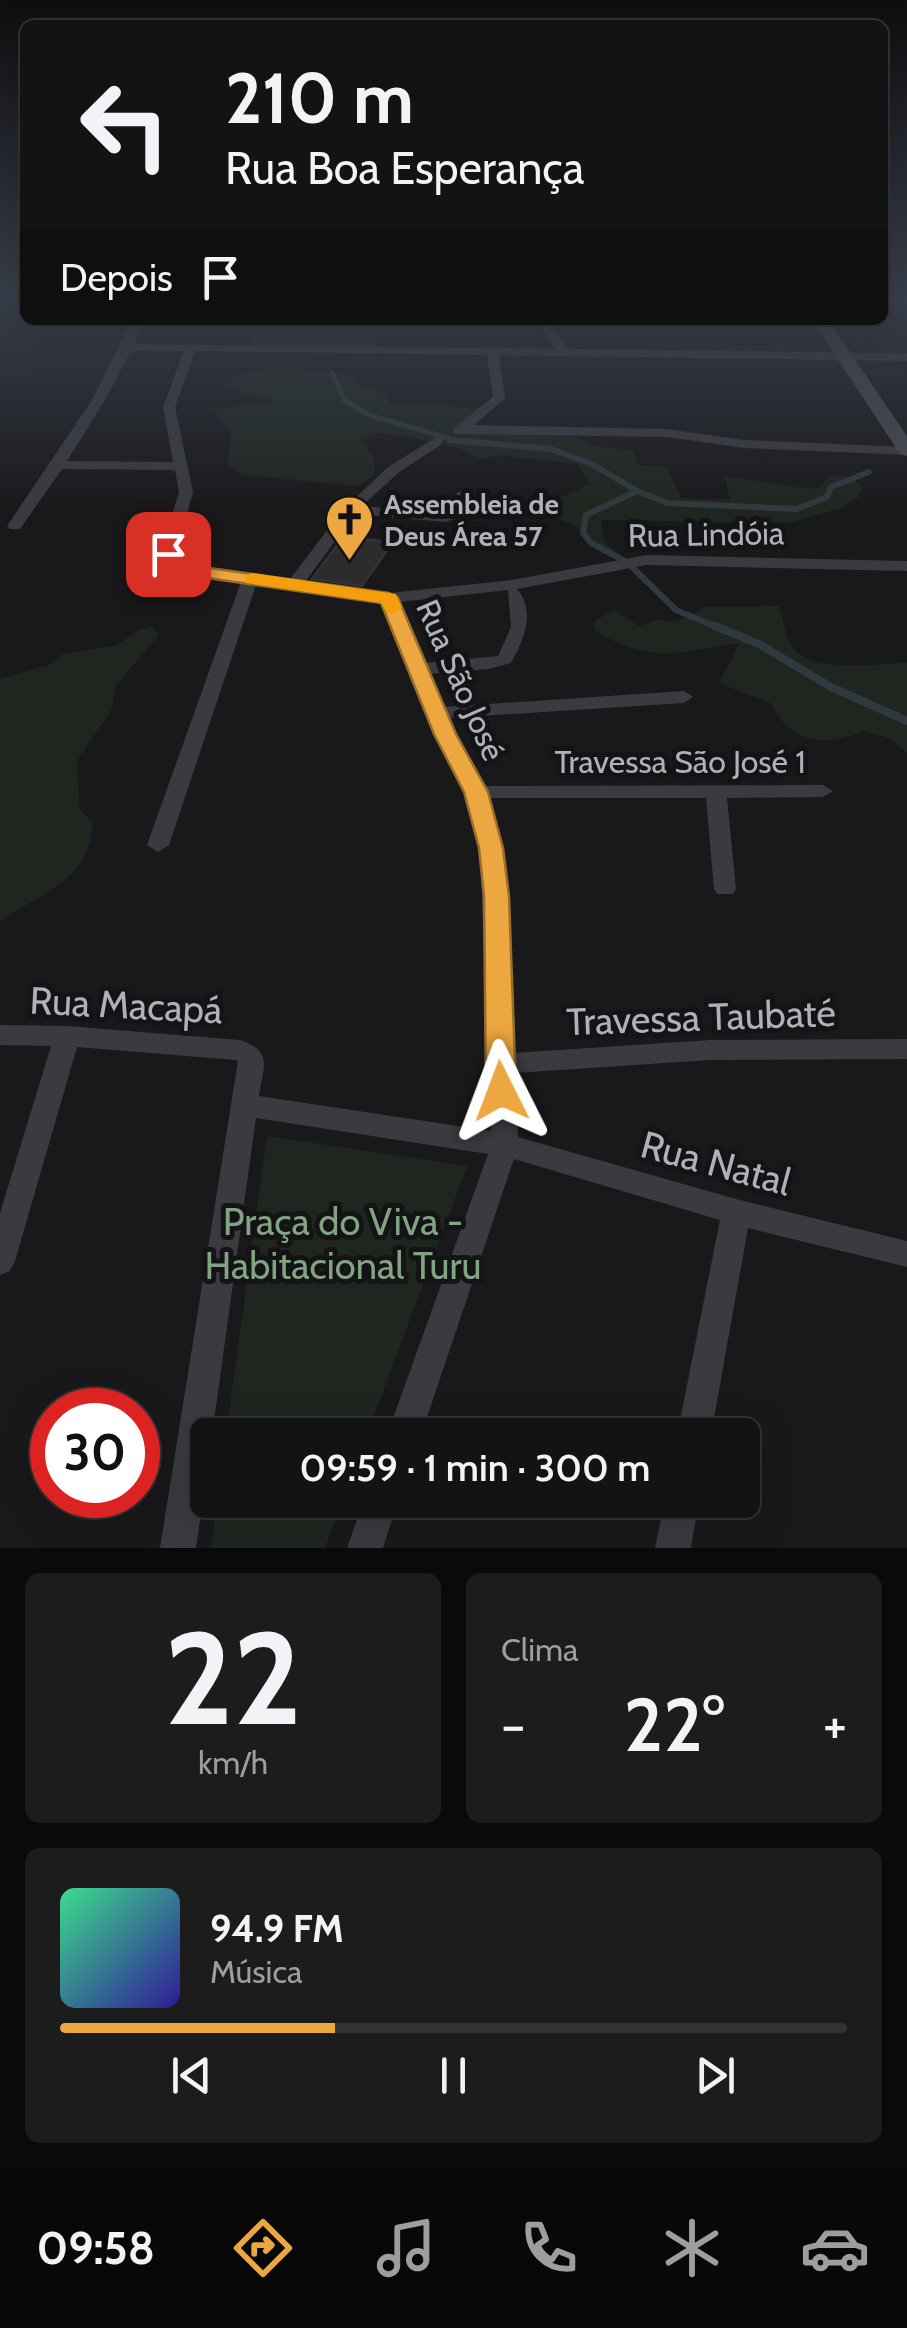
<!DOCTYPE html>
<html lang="pt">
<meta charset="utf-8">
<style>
body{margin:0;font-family:Cabin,sans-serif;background:#1c1c1d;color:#f1f3f6;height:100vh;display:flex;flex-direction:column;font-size:38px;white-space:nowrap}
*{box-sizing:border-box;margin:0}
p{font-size:32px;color:#9d9ea0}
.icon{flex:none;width:55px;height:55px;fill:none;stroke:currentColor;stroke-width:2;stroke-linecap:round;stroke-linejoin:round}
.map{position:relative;height:1548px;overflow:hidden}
.sheet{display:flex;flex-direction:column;gap:25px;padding:25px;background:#0a0a0b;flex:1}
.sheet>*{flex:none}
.banner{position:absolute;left:20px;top:20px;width:868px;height:305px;border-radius:15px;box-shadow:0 10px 40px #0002,0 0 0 2px #323234;background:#131314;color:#f1f3f6;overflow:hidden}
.speed{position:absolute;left:30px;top:1388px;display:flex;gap:20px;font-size:50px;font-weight:700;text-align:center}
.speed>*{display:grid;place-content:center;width:130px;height:130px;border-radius:50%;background:#131314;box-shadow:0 10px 40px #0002,0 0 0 2px #323234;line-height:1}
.speed .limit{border:15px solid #d22;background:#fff;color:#111}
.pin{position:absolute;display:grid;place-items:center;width:85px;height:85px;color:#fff;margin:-42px;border-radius:20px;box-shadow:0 5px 15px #0006}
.me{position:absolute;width:110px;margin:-55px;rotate:357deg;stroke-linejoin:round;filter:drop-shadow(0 0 8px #0008)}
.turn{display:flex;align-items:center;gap:35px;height:210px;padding:0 40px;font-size:45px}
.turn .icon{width:130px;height:130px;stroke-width:2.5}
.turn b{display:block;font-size:70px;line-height:85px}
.then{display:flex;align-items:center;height:95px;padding:0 40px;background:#0003;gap:20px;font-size:38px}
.big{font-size:75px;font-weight:600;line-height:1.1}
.sheet .card{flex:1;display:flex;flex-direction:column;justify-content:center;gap:15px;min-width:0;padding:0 35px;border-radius:15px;background:#1c1c1d}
.sheet .dial{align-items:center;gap:0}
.dial b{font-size:130px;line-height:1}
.song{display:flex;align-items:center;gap:30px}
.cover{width:120px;height:120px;border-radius:15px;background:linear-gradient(135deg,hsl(150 70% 55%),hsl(250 70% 35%))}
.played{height:10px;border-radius:5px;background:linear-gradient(90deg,#eca740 35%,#323234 35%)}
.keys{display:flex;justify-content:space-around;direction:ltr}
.heat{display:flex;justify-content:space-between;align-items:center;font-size:55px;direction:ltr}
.sheet .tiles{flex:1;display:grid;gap:25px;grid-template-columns:1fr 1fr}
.card:last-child{grid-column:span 2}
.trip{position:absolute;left:190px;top:1418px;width:570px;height:100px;border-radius:15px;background:#131314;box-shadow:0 10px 40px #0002,0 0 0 2px #323234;font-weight:600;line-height:100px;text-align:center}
.tabs{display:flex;height:160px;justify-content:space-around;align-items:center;background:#080808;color:#9d9ea0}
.tabs .icon{width:70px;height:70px}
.tabs .on{color:#eca740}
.tabs b{font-size:45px;color:#f1f3f6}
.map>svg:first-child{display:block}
.built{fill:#252528}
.green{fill:#1f261f}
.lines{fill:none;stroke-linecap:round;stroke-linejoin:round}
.stream-far2{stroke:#2f393e;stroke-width:5}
.stream-far1{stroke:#2f393e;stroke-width:6}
.stream{stroke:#2f393e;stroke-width:8}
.building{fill:#2c2c2f;stroke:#333337;stroke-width:2.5}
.minor{fill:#3a3b40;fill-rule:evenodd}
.secondary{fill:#484a50;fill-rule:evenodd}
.route{fill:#eca740;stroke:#996d2a;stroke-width:2.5}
.slow{fill:#f59e0b}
.labels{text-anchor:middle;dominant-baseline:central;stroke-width:10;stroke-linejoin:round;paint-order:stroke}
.far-poi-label{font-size:28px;font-weight:bold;fill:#acb1ba;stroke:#141416;text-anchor:start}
.street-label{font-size:32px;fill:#acb1ba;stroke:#141416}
.near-street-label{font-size:38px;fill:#acb1ba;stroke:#141416}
.near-park-label{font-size:38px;fill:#83a483;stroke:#141416}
</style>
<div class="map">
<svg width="907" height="1548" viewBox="0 0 907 1548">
<rect width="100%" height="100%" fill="#19191b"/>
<path class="built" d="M143 320H421L419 337H380L374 347 250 346 252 336 138 335Z"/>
<g class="green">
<path d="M295 369 354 376 356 386 388 394 390 405 482 407 462 423 475 432 576 437 590 446 633 450 637 465 666 467 682 498 730 500 725 477C742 477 811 492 818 488 823 485 825 480 830 476H843L860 483 862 489 858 497 841 508 790 523 601 520 604 541 616 553 587 543 578 528 537 509 590 484 577 464 498 455 480 459 458 448 406 436 375 433 361 440 374 458 375 474 359 486 242 475 228 465 231 432 212 409 277 402 224 387C242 367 269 370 295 369Z"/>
<path d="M779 606C783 618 785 634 791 645 807 675 879 663 907 663V753L891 739 864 731C826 747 791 745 772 704L719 683 740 643C679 652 651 665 594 630V621L614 610 639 626 656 620 677 621 706 607Z"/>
<path d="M151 627 159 635 116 685 111 711 77 760 79 808 93 824C88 882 41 893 0 921V679L49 665 63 654 117 645 139 630Z"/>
<path d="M267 1136 467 1166 367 1435H226Z"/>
<path d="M217 1500H343L325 1548H211Z"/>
</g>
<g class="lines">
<path class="stream-far2" d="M332 372 344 400 369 415 465 443"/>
<g class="stream-far1">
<path d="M449 440 551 449 592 464 637 491 667 503 797 509 827 497 831 487 869 472"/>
<path d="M637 491 586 515 583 533 591 543 627 562 676 610 721 629"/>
</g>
<path class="stream" d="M715 626 759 644 831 687 907 721"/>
</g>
<path class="building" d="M343 537 393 542 362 586 312 579Z"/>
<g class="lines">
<g class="minor">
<path d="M20 296H25V302L19 301Z"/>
<path d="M132 320H144L134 344 555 349 537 320H549L567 349 907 353V361L499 355 505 398 474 425 667 429 744 440 907 447V455L744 448 667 437 454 434V428L493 397 487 355 195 351 175 407 193 492 176 554 184 563 195 567 290 579 341 512 342 506 348 505 388 467 437 437 442 438V444L398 473 362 506 444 513 452 510 457 493 464 489 471 493 464 515 446 522 355 514 305 582 389 593 512 580 647 555 907 561V571L647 565 517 589C536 611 524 640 511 663L489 669 429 674 444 707 684 691 693 697 684 703 448 718 483 786 823 785 833 791 823 797 727 798 736 889 733 894H717L714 889 706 798H488L502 847 513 1053 710 1040 907 1039V1059L710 1060 515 1073 518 1137 736 1199 907 1241V1267L748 1228 711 1435H677L720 1220 514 1159 421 1435H387L488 1154 256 1118 212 1435H208V1464L196 1548H160L238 1061 235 1060 77 1047 15 1261 10 1271 0 1275V1213L51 1046 0 1045V1025L67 1026 240 1040C274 1051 263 1068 259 1096L491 1131 480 847 466 792 435 733 382 602 256 585 169 845 158 852 147 845 241 582 172 569 160 554 179 492 175 470 62 469 20 529H10L7 526 92 400ZM131 351H184L163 407 173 462 67 461 105 400ZM508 590 511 627 498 656 425 663 399 602Z"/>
<path d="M364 1500H398L383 1548H347Z"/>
<path d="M665 1500H699L691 1548H655Z"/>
</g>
<path class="secondary" d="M812 320H828L907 436V456L900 454Z"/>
</g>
<linearGradient id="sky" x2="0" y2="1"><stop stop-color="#0e0e0f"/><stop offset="0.58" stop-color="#383e4a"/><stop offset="1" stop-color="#383e4a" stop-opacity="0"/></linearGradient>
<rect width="907" height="512" fill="url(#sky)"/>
<path class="route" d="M168 549 195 566 389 593 398 598 456 734 488 792 503 848 509 896 516 1091 511 1099 501 1103 490 1099 486 1091 484 896 479 848 464 792 434 734 381 603 186 575C173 570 167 566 159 554Z"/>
<path class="slow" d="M252 573 389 593 396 594 402 608 393 614 386 612 381 603 246 583V575Z"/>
<defs>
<symbol id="church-pin" viewBox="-11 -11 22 30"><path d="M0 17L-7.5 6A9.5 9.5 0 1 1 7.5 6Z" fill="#eca740" stroke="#141416"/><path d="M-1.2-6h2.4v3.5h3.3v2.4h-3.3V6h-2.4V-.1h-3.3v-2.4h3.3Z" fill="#111"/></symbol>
</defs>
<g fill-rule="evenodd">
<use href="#church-pin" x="322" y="492" width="55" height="75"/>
</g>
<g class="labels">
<g class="far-poi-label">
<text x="384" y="504">Assembleia de<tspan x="384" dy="32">Deus Área 57</tspan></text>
</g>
<g class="street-label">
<text transform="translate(706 534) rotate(-1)">Rua Lindóia</text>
<text transform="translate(461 680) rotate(66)">Rua São José</text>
<text x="680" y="761">Travessa São José 1</text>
</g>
<g class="near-street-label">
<text transform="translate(126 1005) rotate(3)">Rua Macapá</text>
<text transform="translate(701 1017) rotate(-2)">Travessa Taubaté</text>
<text transform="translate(716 1163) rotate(15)">Rua Natal</text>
</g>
<g class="near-park-label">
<text x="343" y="1221">Praça do Viva -<tspan x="343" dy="44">Habitacional Turu</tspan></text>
</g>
</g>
</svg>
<div class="speed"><div class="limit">30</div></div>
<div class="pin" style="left:168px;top:554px;background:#d93025"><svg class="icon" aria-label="arrive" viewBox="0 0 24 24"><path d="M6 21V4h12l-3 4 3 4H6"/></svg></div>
<svg class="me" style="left:501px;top:1091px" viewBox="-20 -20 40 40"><path d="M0-17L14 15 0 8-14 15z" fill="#eca740" stroke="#fff" stroke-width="4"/></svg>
<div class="trip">09:59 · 1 min · 300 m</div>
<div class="banner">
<div class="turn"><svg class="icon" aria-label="left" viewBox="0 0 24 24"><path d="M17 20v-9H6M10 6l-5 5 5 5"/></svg><div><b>210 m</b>Rua Boa Esperança</div></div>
<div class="then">Depois<svg class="icon" aria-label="arrive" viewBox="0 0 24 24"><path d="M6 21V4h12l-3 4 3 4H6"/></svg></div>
</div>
</div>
<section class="sheet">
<div class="tiles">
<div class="card dial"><b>22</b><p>km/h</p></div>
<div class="card"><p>Clima</p>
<div class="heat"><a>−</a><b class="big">22°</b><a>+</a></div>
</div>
<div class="card">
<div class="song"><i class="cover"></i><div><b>94.9 FM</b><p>Música</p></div></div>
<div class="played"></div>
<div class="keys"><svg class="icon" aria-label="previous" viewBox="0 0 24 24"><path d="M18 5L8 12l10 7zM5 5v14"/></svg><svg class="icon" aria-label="pause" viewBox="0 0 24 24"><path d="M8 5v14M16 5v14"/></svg><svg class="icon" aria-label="next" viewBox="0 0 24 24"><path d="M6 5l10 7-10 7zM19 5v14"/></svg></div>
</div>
</div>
</section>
<nav class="tabs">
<b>09:58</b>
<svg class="icon on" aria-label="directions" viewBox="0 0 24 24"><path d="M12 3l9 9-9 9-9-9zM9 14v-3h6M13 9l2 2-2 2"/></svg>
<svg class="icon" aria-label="music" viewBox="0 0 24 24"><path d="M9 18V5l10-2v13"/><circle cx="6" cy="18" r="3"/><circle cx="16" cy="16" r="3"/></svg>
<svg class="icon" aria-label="phone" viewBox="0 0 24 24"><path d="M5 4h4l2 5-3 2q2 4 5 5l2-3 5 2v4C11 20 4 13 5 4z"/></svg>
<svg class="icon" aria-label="climate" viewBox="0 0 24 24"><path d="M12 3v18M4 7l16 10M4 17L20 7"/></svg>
<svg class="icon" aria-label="car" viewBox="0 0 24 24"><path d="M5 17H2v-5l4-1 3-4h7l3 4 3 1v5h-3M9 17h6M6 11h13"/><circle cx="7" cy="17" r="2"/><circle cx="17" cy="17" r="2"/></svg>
</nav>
